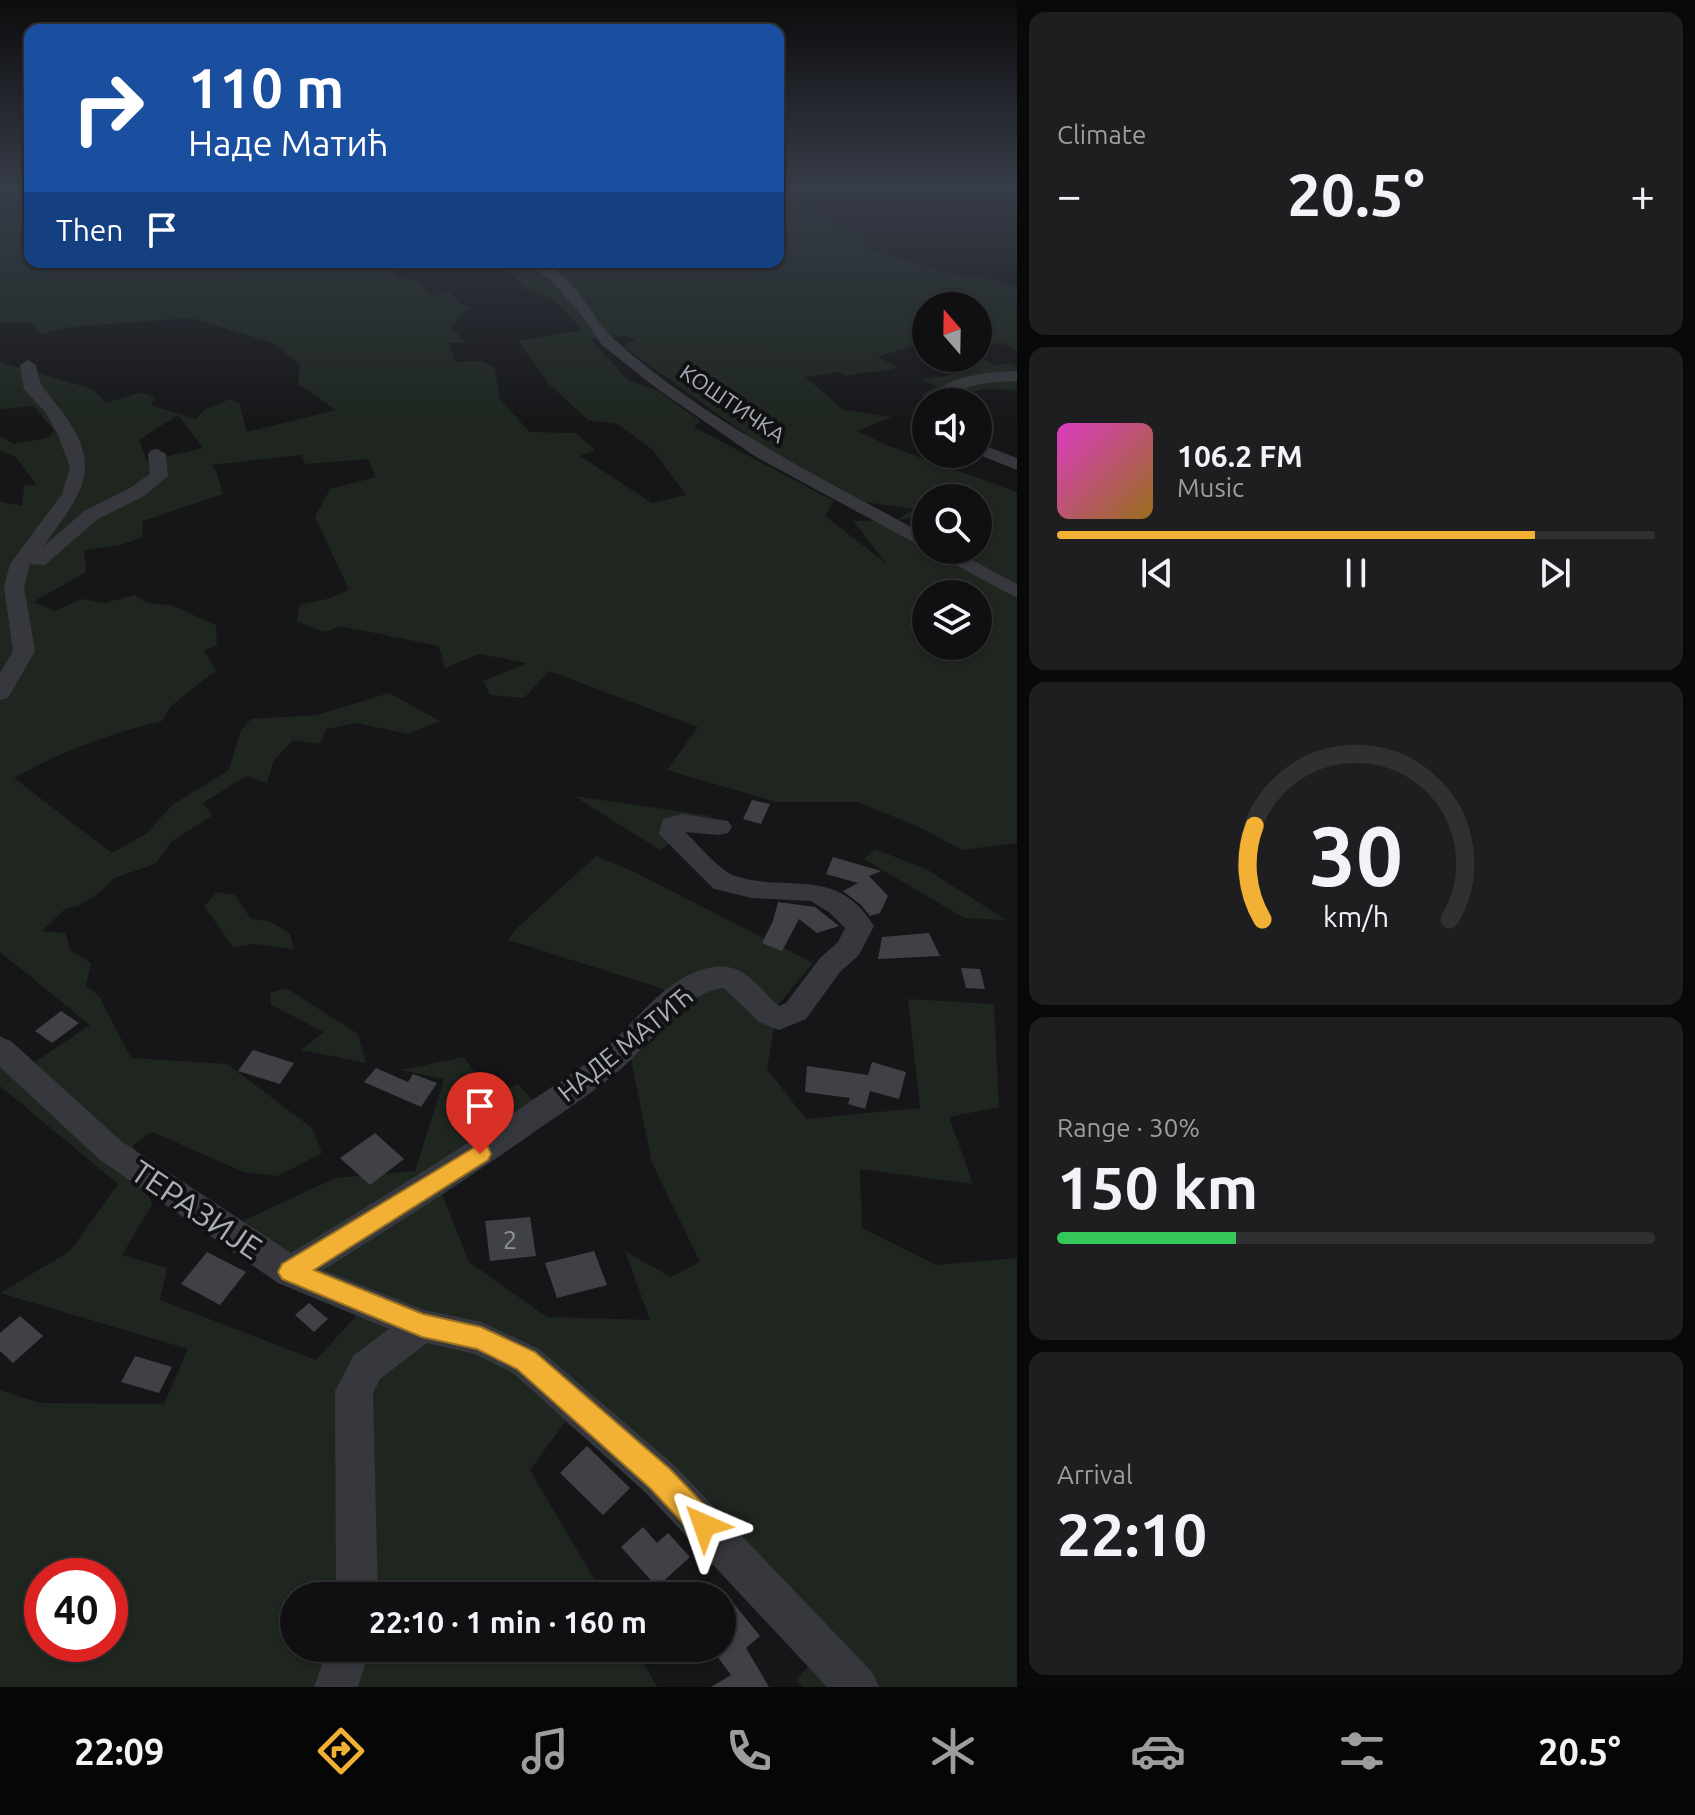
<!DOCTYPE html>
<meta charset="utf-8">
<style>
body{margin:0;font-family:Ubuntu,sans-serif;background:#1e1e20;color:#f1f3f6;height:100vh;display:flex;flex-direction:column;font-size:30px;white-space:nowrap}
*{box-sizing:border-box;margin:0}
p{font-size:26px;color:#9c9d9f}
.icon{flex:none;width:44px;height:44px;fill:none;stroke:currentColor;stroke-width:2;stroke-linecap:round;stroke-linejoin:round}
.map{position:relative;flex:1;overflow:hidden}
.side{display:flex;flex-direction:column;gap:12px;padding:12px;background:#09090a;width:678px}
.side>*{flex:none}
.guide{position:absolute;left:24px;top:24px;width:760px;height:244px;border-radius:16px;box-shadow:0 2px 6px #0004,0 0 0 2px #303032;background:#1a4fa0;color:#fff;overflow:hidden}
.needle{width:52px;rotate:340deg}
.buttons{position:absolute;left:912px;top:292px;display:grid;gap:16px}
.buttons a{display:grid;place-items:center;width:80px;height:80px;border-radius:50%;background:#101012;box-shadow:0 2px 6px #0004,0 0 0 2px #303032;font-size:40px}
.speed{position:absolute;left:24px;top:1558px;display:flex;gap:16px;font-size:40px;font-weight:700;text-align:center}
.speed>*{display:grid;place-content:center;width:104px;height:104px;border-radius:50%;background:#101012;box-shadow:0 2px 6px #0004,0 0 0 2px #303032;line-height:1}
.speed .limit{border:12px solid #d22;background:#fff;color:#111}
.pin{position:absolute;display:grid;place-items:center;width:68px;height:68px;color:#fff;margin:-82px -34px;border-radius:50% 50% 50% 0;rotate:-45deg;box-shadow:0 0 8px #0007}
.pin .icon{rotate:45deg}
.me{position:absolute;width:88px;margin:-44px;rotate:317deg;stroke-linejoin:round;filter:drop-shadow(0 0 6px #0008)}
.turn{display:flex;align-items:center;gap:28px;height:168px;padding:0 32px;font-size:36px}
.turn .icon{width:104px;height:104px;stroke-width:2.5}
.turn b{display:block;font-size:56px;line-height:68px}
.then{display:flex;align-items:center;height:76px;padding:0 32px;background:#0003;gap:16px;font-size:30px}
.big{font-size:60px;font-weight:600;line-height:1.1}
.side .card{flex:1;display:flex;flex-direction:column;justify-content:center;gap:12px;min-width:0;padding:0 28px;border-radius:16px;background:#1e1e20}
.side .dial{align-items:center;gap:0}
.dial svg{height:208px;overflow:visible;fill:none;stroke:#303032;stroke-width:7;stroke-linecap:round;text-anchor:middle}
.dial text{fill:#f1f3f6;stroke:none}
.song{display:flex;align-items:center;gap:24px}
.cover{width:96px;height:96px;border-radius:12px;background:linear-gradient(135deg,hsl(310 70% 55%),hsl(40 70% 35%))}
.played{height:8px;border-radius:4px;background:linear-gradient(90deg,#f2b134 80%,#303032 80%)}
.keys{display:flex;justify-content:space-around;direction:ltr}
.heat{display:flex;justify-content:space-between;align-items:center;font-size:44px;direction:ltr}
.charge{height:12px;border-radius:6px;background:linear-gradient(90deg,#34c759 30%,#303032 0)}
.trip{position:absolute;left:280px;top:1582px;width:456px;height:80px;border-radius:40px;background:#101012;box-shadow:0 2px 6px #0004,0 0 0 2px #303032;font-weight:600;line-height:80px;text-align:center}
.tabs{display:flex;height:128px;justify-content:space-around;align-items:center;background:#060607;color:#9c9d9f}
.tabs .icon{width:56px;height:56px}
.tabs .active{color:#f2b134}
.tabs b{font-size:36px;color:#f1f3f6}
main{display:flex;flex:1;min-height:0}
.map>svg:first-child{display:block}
.green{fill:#1e261f;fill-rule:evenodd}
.building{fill:#404145}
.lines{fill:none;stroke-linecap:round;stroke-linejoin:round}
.minor{fill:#37383d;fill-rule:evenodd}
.route{fill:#f2b134;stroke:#9d7322;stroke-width:2}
.labels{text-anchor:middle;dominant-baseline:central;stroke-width:8;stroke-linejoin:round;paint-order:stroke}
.far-street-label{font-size:22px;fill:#a8adb8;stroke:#111113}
.street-label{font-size:26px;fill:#a8adb8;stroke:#111113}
.near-number-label{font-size:26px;fill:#8e929b}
.near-street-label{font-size:32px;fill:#a8adb8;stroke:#111113}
</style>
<main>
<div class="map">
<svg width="1017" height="1687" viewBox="0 0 1017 1687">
<rect width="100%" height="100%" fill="#161618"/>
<g class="green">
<path d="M0 189H30V196L9 203 30 208V262H412L396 265 394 277 418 282 431 296 449 292 462 306 470 307 450 327 467 343H449L455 362 483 361 495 368 500 400 530 432 576 433 595 450 580 456 652 503 686 495 653 450 618 424 588 420 550 385 518 341 582 330 558 303 523 288C513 267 497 271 479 262H778V203L807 199 817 193 809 189H830L814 203 797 206 865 238 861 247 972 280 967 277 973 275 1017 287V351L1003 343 978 345V306H926V342L877 357 898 367C880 373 865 371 846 376L838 372 805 377 844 410 892 417 857 431 889 446 1017 492V843L962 850 921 828 858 802H776L667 770 698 727 549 671 524 698 490 695 483 681 527 663 479 654 445 668 439 646 340 626 325 632 297 622 299 605 327 599 349 590 315 517 330 489 376 477 368 459 305 464 302 455 211 465 216 470 223 494 143 521 142 538 120 545 84 550 86 572 33 602 55 611 81 599 104 603 135 595 147 603 171 605 216 625 217 645 204 651 216 670 171 706 162 721C109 734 62 751 14 778L112 853 146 834 172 805 229 770 240 732 251 719 317 715 389 693 440 721 408 734 356 723 326 729 320 744 293 740 274 760 267 783 246 776 203 803 212 816 172 841 155 864 114 878 99 893 78 906 66 908 42 931 66 933 70 950 91 963 86 986 99 996 131 1058 227 1064 312 1128 322 1153 278 1176 244 1172 152 1132 133 1145 152 1205 122 1255 167 1268 160 1300 316 1360 356 1316 243 1221 335 1178 415 1171 444 1079 401 1070 464 1057 491 1097 518 1084 537 1105 435 1176 469 1262 547 1317 650 1320 625 1251 671 1277 700 1262 652 1163 631 1059 655 1039 664 989 508 940 518 927 596 856 632 871 813 963 778 1005 767 1069 806 1119 920 1108 908 999 994 1004 999 1107 949 1117 973 1184 860 1169 862 1228 936 1265 1017 1258V1687H803L796 1680 836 1637 565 1422 530 1470 604 1596H294V1648H635L657 1687H0V1390L40 1403 164 1404 188 1349 0 1293 70 1251 118 1184 0 1086V1035L32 1064 90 1025 0 952V501L22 506 24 486 36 484 16 457 0 451V436L13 444 47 438 54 431 34 406 0 409V362L92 389 106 403 142 392 155 398 151 405 196 419 204 410 230 399 239 404 247 432 336 410 298 384 300 365 275 344 192 318 69 327 40 334 30 322 0 323ZM625 336 635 339 624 347 765 448 864 502 914 509 897 520 853 521 887 564 825 516 834 501 694 427 700 421 656 390 629 381 590 339ZM178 415 203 448 147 461 139 440ZM926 498H978V550H965L961 555 952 550H926V536L898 520 926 515ZM926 594H978V646H926ZM42 1576H110V1644H42Z"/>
<path d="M978 355 995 366 1006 363 1017 366V390C994 390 979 382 963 402H928L921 395 937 387 922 379 947 376 962 365 960 358H978Z"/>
<path d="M574 796 712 816 660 850Z"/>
<path d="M875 849 928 870 1006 920 964 918 864 859Z"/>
<path d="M217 892 235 895 251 919 269 921 290 934 294 949 254 944 233 947 204 906Z"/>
<path d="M286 988 358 1034 366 1063 301 1050 324 1032 271 1005 270 993Z"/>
</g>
<g class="building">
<path d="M752 800 770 804 761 824 743 819Z"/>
<path d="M833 857 881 871 869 876 888 896 880 913 870 916 861 905 843 891 858 883 826 874Z"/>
<path d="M778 902 815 907 839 926 817 933 799 919 782 951 762 943 773 921Z"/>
<path d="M929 933 940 956 878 959 882 937Z"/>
<path d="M961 968 980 969 985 989 966 988Z"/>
<path d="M61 1011 79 1023 52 1043 35 1031Z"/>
<path d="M253 1050 294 1063 280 1084 238 1071Z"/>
<path d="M872 1062 906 1072 899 1099 870 1091 865 1109 848 1104 850 1098 805 1092 807 1066 868 1075Z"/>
<path d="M376 1068 408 1082 413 1074 437 1083 421 1107 364 1082Z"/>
<path d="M375 1133 404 1159 370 1185 340 1158Z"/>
<path d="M530 1217 536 1256 490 1261 485 1221Z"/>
<path d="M594 1251 607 1285 557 1298 545 1263Z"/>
<path d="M207 1252 246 1272 220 1305 181 1284Z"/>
<path d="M309 1303 328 1319 314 1332 295 1315Z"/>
<path d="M20 1316 43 1336 13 1363 0 1351V1333Z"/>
<path d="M135 1356 172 1367 159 1393 121 1382Z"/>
<path d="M587 1446 630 1488 603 1515 560 1473Z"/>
<path d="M643 1527 657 1543 668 1533 690 1557 657 1587 621 1547Z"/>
<path d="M722 1589 760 1636 746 1648 769 1687H711L731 1675 711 1648H722Z"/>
</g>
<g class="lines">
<g class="minor">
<path d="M523 262C574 262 585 313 616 341 707 422 820 477 926 535V549L756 457 656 388 602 345 583 317 551 280Z"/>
<path d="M28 360 36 365C40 389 45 389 59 408 107 469 81 493 43 547L84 511 130 488 150 474 148 454 151 450 157 449 166 454 168 476 144 496 98 519 45 565 30 564 24 587 35 651 8 698 0 700V673L13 651 4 587 10 564 62 494 70 467 58 435 46 413 24 389 20 365Z"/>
<path d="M1017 371V381C996 382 960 382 948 402H932C940 374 993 372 1017 371Z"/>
<path d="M978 443 1017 458V470L977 454Z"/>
<path d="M928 550H953L1017 584V598Z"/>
<path d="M683 814 728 821 732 827 728 833 719 835 685 832C697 843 721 872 735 876 788 893 837 865 874 926L859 955 840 972 806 1019 779 1030 759 1022 724 988C688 990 648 1046 621 1069 595 1091 566 1110 537 1130 468 1179 396 1224 323 1270L424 1310 481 1322 539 1349 674 1465 872 1672 879 1687H827L646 1493 513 1373 475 1354 427 1343 380 1379 373 1393 378 1596H336L335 1391 354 1355 389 1329 278 1283 99 1159 0 1067V1037L11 1041 121 1141 291 1253C367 1207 443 1160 518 1110 548 1089 580 1070 608 1046 639 1018 670 973 714 967 746 963 759 989 779 1006L786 1003 820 958 838 942 845 928 830 913 811 901 752 898 714 889 659 834 663 819Z"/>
<path d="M328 1648H370L358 1687H314Z"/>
</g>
</g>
<linearGradient id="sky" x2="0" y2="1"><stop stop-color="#0c0c0d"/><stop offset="0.44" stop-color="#363c48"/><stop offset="1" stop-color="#363c48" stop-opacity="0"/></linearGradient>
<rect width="1017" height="425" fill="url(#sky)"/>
<path class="route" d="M480 1144 488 1147 491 1154 488 1160 314 1270 423 1314 481 1327 535 1352 670 1469 714 1515 718 1525 714 1535 704 1539 694 1535 650 1488 517 1369 477 1349 422 1337 282 1279 278 1272 282 1264Z"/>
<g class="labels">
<g class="far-street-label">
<text transform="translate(733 403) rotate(34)">КОШТИЧКА</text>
</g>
<g class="street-label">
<text transform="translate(625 1044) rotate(-39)">НАДЕ МАТИЋ</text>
</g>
<g class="near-number-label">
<text x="510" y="1239">2</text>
</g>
<g class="near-street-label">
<text transform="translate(197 1209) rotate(34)">ТЕРАЗИЈЕ</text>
</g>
</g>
</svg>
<div class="buttons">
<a><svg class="needle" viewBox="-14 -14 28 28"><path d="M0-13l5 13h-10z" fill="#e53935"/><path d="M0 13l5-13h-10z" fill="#9c9d9f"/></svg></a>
<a><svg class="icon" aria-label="sound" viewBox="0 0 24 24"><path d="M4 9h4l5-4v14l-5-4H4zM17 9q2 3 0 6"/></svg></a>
<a><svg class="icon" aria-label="search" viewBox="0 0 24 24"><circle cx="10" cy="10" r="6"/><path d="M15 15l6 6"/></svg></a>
<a><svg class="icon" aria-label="layers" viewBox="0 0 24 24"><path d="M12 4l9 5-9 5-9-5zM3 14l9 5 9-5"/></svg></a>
</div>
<div class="speed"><div class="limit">40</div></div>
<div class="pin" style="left:480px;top:1154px;background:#d93025"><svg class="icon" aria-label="arrive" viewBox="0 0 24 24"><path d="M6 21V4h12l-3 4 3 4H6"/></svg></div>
<svg class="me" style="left:704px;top:1525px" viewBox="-20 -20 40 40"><path d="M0-17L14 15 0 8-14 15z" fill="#f2b134" stroke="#fff" stroke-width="4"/></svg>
<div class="trip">22:10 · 1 min · 160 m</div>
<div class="guide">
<div class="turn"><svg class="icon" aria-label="right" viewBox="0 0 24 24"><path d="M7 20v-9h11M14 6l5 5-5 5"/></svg><div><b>110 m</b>Наде Матић</div></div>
<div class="then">Then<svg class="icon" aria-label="arrive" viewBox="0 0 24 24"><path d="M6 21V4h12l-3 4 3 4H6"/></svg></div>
</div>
</div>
<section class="side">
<div class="card"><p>Climate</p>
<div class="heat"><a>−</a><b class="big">20.5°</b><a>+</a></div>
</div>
<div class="card">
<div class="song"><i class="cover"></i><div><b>106.2 FM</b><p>Music</p></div></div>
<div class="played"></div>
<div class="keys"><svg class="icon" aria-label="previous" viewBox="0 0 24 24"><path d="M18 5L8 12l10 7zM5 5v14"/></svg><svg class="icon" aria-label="pause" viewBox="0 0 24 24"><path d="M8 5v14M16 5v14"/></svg><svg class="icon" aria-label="next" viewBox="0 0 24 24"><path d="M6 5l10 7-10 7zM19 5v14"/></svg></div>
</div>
<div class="card dial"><svg viewBox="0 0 100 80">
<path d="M14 69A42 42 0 1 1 86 69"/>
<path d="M14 69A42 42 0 0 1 11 33" stroke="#f2b134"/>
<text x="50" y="56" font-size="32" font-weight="700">30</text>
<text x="50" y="72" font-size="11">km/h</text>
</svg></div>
<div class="card"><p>Range · 30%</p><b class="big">150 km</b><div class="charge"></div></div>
<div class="card"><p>Arrival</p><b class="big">22:10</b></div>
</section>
</main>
<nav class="tabs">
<b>22:09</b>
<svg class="icon active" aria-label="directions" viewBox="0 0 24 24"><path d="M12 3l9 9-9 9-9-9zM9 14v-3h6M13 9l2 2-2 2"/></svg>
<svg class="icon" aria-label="music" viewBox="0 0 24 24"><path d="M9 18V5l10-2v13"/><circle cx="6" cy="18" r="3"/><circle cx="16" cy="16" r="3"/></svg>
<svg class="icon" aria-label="phone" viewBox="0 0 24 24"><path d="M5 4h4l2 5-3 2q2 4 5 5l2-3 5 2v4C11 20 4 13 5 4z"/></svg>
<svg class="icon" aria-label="climate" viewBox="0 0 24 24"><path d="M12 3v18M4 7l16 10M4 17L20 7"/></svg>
<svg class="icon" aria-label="car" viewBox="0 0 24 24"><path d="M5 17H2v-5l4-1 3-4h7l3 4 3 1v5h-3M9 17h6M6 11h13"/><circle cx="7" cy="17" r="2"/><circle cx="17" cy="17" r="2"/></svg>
<svg class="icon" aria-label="filters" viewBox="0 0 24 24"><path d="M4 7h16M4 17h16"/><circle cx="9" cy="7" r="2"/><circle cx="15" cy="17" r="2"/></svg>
<b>20.5°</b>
</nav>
